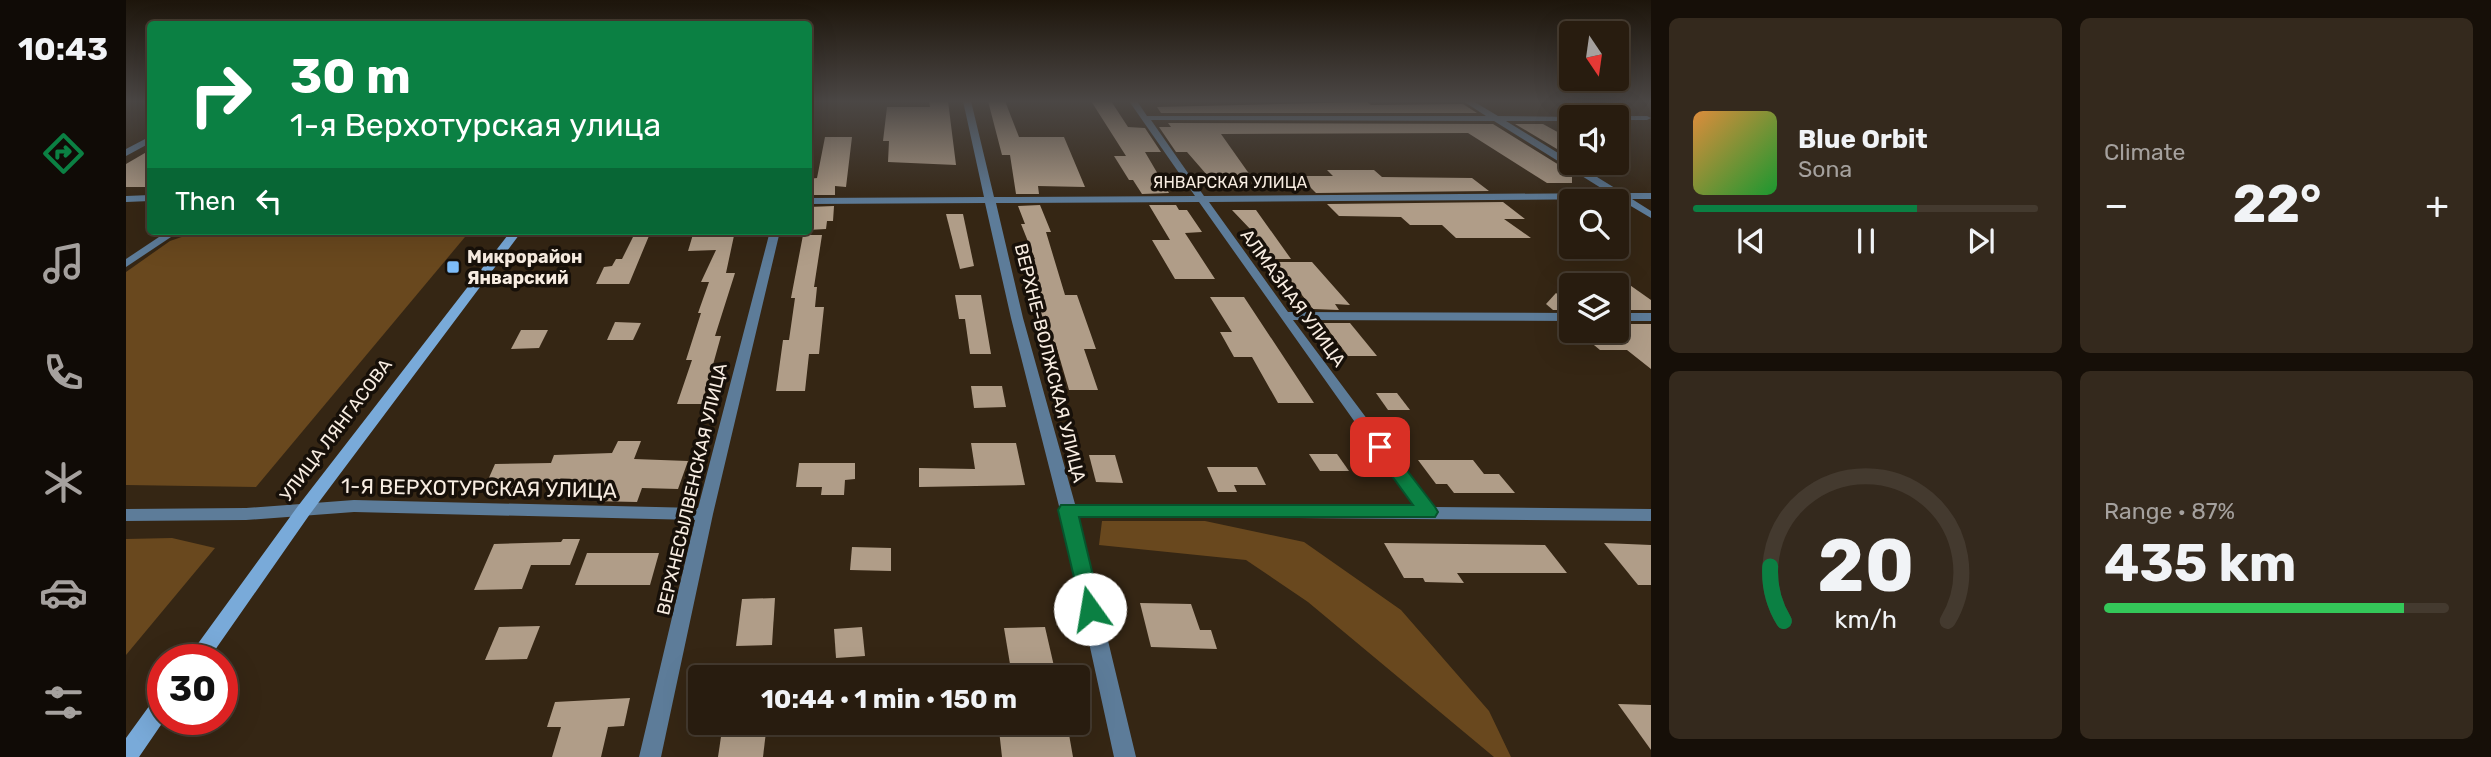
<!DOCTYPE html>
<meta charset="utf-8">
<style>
body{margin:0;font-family:Rubik,sans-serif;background:#34291d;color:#f1f3f6;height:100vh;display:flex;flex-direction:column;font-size:26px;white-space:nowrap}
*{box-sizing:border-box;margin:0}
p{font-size:23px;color:#a5a19e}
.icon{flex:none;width:38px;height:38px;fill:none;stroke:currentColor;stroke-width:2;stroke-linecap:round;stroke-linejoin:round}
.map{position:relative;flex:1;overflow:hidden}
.drawer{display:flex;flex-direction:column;gap:18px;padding:18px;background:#160f08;width:840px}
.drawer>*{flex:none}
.hud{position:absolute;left:21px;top:21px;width:665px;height:214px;border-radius:7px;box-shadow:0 7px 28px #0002,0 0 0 2px #443a2f;background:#0b8043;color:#fff;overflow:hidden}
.needle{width:46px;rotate:167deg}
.fabs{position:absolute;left:1433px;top:21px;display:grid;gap:14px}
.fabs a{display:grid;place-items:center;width:70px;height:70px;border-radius:7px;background:#281c0f;box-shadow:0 7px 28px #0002,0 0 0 2px #443a2f;font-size:35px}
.speed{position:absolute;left:21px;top:644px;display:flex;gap:14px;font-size:35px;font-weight:700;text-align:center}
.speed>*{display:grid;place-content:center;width:91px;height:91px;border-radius:50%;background:#281c0f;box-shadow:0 7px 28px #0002,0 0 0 2px #443a2f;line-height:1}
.speed .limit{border:10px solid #d22;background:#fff;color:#111}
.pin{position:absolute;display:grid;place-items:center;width:60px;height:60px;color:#fff;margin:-30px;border-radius:14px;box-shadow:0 4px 10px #0006}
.me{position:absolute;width:77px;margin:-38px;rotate:347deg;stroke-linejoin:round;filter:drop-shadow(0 0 5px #0008)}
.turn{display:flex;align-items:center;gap:24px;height:147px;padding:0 28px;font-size:32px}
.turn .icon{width:91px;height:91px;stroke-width:2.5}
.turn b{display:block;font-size:49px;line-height:60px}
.then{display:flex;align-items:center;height:66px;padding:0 28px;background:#0003;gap:14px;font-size:26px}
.big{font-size:52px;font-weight:700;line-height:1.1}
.drawer .card{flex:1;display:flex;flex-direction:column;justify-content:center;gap:10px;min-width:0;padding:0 24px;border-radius:10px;background:#34291d}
.drawer .dial{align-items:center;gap:0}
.dial svg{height:182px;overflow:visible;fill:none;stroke:#443a2f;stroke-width:7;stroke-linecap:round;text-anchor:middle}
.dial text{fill:#f1f3f6;stroke:none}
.song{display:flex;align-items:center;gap:21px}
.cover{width:84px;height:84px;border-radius:10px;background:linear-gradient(135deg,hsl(30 70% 55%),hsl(130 70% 35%))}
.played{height:7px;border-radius:4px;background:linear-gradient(90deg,#0b8043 65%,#443a2f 65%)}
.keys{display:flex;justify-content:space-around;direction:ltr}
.heat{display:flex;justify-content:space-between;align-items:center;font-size:38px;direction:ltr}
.charge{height:10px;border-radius:5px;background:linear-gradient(90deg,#34c759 87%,#443a2f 0)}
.drawer .tiles{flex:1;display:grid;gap:18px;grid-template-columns:repeat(2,1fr)}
.trip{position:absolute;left:562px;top:665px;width:402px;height:70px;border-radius:7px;background:#281c0f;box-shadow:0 7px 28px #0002,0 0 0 2px #443a2f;font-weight:700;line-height:70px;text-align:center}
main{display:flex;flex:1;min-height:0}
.dock{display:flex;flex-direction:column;width:126px;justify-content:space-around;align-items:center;background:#100b06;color:#a5a19e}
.dock .icon{width:49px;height:49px}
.dock .active{color:#0b8043}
.dock b{font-size:32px;color:#f1f3f6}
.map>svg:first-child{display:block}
.green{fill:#69481e}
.building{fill:#b09d88}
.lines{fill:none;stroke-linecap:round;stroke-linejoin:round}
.minor{fill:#5d7c99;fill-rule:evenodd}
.secondary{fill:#79aad9;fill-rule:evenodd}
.route{fill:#0b8043;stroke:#07532c;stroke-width:2}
.poi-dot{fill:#7ebdf9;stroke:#171009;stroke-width:2.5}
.labels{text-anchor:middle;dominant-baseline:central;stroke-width:7;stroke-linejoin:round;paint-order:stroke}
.far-street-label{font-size:16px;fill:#f8ede2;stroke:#171009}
.poi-label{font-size:18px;font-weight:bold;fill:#f8ede2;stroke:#171009;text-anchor:start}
.street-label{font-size:18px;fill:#f8ede2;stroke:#171009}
.near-street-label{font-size:21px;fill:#f8ede2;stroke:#171009}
</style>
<main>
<nav class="dock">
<b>10:43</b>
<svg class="icon active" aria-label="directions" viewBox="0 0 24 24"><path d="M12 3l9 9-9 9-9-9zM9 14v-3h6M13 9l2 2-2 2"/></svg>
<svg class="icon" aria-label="music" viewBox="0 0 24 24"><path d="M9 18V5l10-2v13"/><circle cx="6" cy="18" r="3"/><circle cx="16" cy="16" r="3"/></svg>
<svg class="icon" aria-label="phone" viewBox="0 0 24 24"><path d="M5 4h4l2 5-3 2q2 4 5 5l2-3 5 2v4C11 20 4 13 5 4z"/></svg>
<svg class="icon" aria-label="climate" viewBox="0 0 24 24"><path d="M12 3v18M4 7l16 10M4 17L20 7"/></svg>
<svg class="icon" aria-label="car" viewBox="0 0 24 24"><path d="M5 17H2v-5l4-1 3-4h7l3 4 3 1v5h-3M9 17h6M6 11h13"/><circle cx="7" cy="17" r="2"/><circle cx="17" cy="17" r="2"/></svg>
<svg class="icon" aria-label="filters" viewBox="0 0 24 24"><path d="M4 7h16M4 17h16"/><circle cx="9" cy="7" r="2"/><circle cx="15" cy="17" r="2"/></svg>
</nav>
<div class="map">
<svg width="1525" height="757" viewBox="0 0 1525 757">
<rect width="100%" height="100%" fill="#352614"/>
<g class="green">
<path d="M73 231H344L130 487 0 485V272L44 241Z"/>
<path d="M976 521H1079L1178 542 1275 610 1363 711 1385 757H1368L1182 602 1120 560 973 545Z"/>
<path d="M46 538 89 548 0 655V539Z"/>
</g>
<g class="building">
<path d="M803 101H822L830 165 762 162 763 141H757L761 107H804Z"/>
<path d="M862 101H879L893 137H938L959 187 912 186 913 194H890L884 155H876Z"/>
<path d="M965 101H985L1002 127 1019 128 1035 152H1019L1043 193 1016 194 1007 180H1003L988 156H1000Z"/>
<path d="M1241 102 1245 105 1337 104 1351 113H1035L1031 107Z"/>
<path d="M1042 123 1367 124 1446 173V183H1421L1342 133 1095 134 1124 175H1081L1061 152H1050L1033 127H1045Z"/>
<path d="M1389 124H1417L1446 140V158Z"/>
<path d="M699 137H726L720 187 709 186V195H682V179L691 178Z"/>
<path d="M24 150V187H0V164Z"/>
<path d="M1201 170H1248L1256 177 1346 178 1363 191 1190 193 1173 176H1207Z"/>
<path d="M1377 202 1399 219H1378L1405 238H1330L1316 225H1284L1275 217 1213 216 1201 204Z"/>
<path d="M914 205 925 232H920L939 295H951L970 349H958L972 390H943L929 342H925L915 315 903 272H907L904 259H909L895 224H899L892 206Z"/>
<path d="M1023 205H1050L1053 210H1061L1076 232 1059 233 1089 279H1049L1026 240H1044Z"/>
<path d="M708 206 707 221H701L700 229 682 230V207Z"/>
<path d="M1106 210H1130L1165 259H1144L1126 231Z"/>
<path d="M820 214H837L848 266 834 269Z"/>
<path d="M510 231H525L503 284H470L478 267 486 266 490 259H496Z"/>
<path d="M568 231H609L600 273H609L589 336H595L576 404H551L566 360H560L575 313H572L583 282H575L590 250 562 251Z"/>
<path d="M677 235H696L688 287H691L689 307H698L693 354H683L679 391H650L657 340H663L669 298H665Z"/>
<path d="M1150 262H1186L1224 305 1209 304 1213 310 1187 309Z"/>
<path d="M1491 276 1525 300V310H1491Z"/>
<path d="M1430 293 1446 305V310H1427L1420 304Z"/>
<path d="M829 295H855L865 354H844L839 319H833Z"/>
<path d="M1084 297H1118L1188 403H1152L1126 357H1108L1094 332H1106Z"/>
<path d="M489 322 515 323 507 340H481Z"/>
<path d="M1197 323H1224L1251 356H1222Z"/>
<path d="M1491 324H1525V369L1501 350H1474L1451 331H1477L1491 343Z"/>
<path d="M395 330H422L413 348 385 349Z"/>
<path d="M845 386H876L880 407 848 408Z"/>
<path d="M1250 393H1271L1284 410H1262Z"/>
<path d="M492 441H515L508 459 562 461 552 489 516 488 511 502 465 501 473 482 410 483 408 487 358 489 369 464 425 463 428 455 486 453Z"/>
<path d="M845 443H890L899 485 793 487V468L849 469Z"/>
<path d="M1183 454H1211L1223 471H1194Z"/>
<path d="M963 455H989L997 483 970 482Z"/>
<path d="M1292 460H1347L1358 474H1373L1389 493H1328L1321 484H1310Z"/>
<path d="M673 463H729V479L719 480 718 495H695L696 487H670Z"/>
<path d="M1081 467H1131L1140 485H1108L1111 492H1092Z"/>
<path d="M437 539H454L444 565H405L396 589 348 590 368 544 435 542Z"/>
<path d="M1258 543 1419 545 1441 573H1331L1338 583 1299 582 1297 578H1278Z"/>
<path d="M1478 543 1525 545V585H1512Z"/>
<path d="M726 547 765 548V571L724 570Z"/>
<path d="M461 553H533L524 585H449Z"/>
<path d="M649 598 646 645 610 646 616 599Z"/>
<path d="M1014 603 1065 604 1074 630H1085L1091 649 1025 647Z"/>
<path d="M414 626 401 659 359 660 373 627Z"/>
<path d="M736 627 739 656 710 658 708 629Z"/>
<path d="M919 627 930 675 886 676 878 628Z"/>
<path d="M504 698 498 726 482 727 475 757H426L435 727H421L429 702Z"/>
<path d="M1492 704 1525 705V750Z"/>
<path d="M597 723H641L637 757H592Z"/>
<path d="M903 723H941L947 757H876L873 730H904Z"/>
</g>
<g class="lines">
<g class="minor">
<path d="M837 101H845L868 197 1069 196 1003 101H1011L1021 116H1360L1337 101H1347L1372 116 1449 117H1446V121H1380L1497 193H1525V199H1506L1525 211V218L1493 199 1083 202 1162 312 1446 313V321L1167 320 1307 507 1525 509V521L952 516 1010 757H988L934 510 885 318 859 203 682 204V198L858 197ZM1025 120 1368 121 1483 193 1078 196ZM1073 202 1289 507 949 504 897 318 870 203Z"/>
<path d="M1491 116H1521L1525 118 1521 120H1491V117H1487Z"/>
<path d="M21 138H24V143L0 156V149Z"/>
<path d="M24 195V201L0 202V196Z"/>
<path d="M42 231H54L0 267V259Z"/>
<path d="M644 231H654L587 514 535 757H513L569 520 228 512 120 520 0 521V509L120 508 228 500 572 508Z"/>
<rect x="1491" y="313" width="34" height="8"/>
</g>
<g class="secondary">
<path d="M385 231H396L184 514 82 660H60L172 506Z"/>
<path d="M37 695V719H39L13 757H0V738L29 698Z"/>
</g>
</g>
<linearGradient id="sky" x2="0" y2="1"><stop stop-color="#1d150b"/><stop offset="0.49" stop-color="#4b4745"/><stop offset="1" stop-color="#4b4745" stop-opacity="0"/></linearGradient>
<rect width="1525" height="207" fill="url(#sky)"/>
<path class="route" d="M1254 441 1260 443 1309 507 1312 512 1309 517H953L975 609 972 615 964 618 957 615 932 510 935 505H1287L1245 447Z"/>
<rect class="poi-dot" x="320" y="260" width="14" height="14" rx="3.5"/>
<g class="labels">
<g class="far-street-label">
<text x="1104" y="182">ЯНВАРСКАЯ УЛИЦА</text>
</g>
<g class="poi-label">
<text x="341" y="257">Микрорайон<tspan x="341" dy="21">Январский</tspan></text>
</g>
<g class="street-label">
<text transform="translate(1167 298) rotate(54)">АЛМАЗНАЯ УЛИЦА</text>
<text transform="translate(924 363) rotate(76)">ВЕРХНЕ-ВОЛЖСКАЯ УЛИЦА</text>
<text transform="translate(210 430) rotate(-53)">УЛИЦА ЛЯНГАСОВА</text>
<text transform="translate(566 489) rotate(-77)">ВЕРХНЕСЫЛВЕНСКАЯ УЛИЦА</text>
</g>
<g class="near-street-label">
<text transform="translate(353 488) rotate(1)">1-Я ВЕРХОТУРСКАЯ УЛИЦА</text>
</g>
</g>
</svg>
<div class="fabs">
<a><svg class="needle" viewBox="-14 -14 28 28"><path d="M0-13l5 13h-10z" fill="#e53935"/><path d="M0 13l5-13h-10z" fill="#a5a19e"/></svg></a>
<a><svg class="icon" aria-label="sound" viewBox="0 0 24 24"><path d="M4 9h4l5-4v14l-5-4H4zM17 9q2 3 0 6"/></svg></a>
<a><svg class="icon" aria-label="search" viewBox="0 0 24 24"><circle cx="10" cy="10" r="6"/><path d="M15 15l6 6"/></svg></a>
<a><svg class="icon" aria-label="layers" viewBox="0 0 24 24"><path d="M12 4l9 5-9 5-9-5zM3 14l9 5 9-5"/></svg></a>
</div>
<div class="speed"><div class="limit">30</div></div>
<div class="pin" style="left:1254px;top:447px;background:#d93025"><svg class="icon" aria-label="arrive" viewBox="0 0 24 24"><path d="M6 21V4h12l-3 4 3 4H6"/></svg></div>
<svg class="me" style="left:964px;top:609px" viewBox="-20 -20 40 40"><circle r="19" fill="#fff"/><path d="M0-13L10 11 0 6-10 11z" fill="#0b8043"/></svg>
<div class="trip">10:44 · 1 min · 150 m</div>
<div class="hud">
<div class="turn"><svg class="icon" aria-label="right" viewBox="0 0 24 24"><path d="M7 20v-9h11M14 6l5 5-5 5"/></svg><div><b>30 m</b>1-я Верхотурская улица</div></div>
<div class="then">Then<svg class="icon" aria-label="left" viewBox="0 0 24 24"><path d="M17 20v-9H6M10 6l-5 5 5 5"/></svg></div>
</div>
</div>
<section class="drawer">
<div class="tiles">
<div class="card">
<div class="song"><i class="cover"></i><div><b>Blue Orbit</b><p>Sona</p></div></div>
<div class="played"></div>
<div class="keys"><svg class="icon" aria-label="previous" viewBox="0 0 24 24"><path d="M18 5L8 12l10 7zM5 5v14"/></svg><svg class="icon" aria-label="pause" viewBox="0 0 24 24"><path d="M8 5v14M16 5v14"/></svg><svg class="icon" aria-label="next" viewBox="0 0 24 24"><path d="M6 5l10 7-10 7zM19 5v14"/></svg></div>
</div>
<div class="card"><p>Climate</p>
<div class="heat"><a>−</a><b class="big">22°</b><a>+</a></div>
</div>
<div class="card dial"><svg viewBox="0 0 100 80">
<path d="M14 69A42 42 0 1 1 86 69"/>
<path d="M14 69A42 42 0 0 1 8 45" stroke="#0b8043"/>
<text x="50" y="56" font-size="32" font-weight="700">20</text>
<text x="50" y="72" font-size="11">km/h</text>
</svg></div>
<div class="card"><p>Range · 87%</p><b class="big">435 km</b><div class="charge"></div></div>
</div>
</section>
</main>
